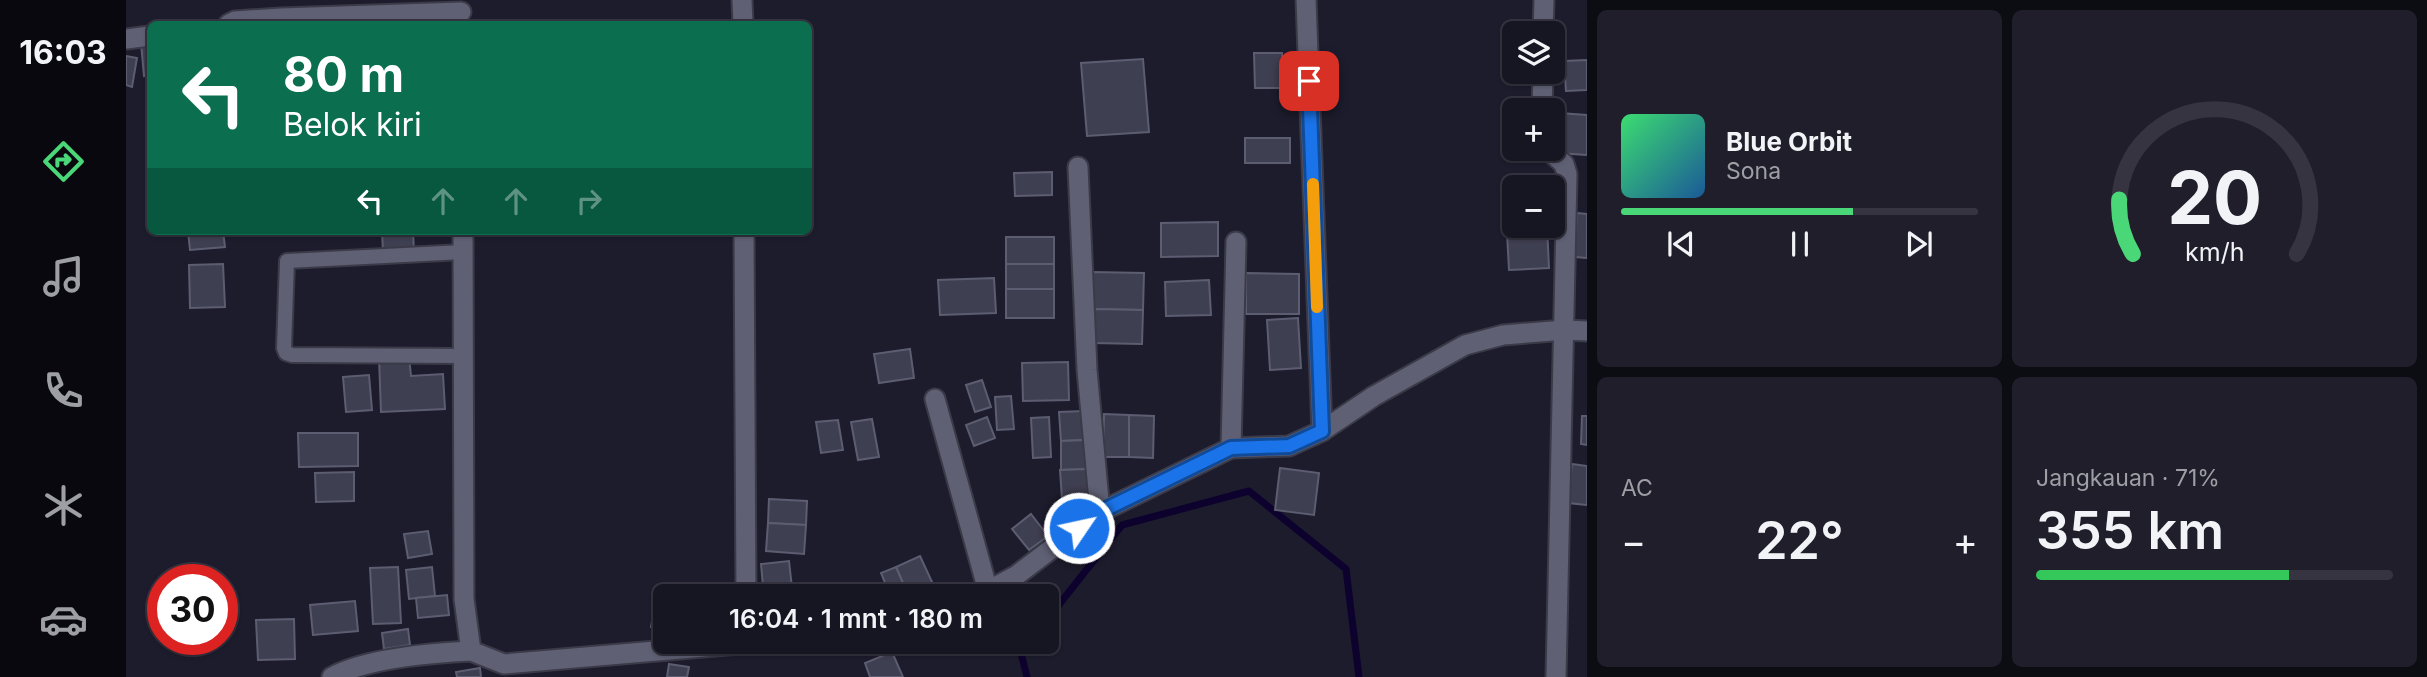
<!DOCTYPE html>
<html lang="id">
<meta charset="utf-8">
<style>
body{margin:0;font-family:Inter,sans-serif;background:#1f1e2a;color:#f1f3f6;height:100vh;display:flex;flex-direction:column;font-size:26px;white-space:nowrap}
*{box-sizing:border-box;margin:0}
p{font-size:23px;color:#9e9fa5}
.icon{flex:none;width:38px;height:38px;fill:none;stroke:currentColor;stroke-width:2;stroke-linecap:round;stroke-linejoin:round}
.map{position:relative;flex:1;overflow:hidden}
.drawer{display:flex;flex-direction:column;gap:10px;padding:10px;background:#0c0c13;width:840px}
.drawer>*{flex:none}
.top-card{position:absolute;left:21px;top:21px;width:665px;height:214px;border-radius:10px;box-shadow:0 2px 5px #0004,0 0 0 2px #353440;background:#0b6e4f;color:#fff;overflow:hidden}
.tools{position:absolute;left:1376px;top:21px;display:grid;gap:14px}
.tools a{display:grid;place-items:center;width:63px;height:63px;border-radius:10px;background:#161522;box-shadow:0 2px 5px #0004,0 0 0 2px #353440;font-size:35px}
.speed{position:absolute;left:21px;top:564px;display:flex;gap:14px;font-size:35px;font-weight:700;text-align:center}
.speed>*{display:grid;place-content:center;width:91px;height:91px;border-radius:50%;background:#161522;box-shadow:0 2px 5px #0004,0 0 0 2px #353440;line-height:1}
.speed .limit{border:10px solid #d22;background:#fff;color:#111}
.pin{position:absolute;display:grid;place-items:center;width:60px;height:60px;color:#fff;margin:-30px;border-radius:14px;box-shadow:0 4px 10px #0006}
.me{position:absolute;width:77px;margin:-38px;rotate:56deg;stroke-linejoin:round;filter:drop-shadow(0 0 5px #0008)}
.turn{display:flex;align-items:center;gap:24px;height:147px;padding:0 21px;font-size:32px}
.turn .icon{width:91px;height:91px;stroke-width:2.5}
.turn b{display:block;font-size:49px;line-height:60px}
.lanes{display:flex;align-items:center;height:66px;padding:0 21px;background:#0003;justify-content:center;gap:35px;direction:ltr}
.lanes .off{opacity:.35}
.big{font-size:52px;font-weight:600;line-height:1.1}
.drawer .tile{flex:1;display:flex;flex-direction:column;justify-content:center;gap:10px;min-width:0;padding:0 24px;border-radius:10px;background:#1f1e2a}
.drawer .dial{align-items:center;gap:0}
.dial svg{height:182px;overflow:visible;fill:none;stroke:#353440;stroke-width:7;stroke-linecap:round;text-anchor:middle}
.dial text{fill:#f1f3f6;stroke:none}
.song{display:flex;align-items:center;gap:21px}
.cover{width:84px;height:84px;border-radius:10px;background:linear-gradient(135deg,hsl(140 70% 55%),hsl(210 70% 35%))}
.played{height:7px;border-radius:4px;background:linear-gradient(90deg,#49d778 65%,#353440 65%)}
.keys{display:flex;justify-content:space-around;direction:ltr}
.heat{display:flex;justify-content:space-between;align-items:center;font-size:38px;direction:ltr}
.charge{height:10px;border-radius:5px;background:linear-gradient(90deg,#34c759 71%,#353440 0)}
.drawer .tiles{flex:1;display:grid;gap:10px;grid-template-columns:repeat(2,1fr)}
.trip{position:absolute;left:527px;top:584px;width:406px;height:70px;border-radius:10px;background:#161522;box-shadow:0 2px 5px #0004,0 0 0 2px #353440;font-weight:600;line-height:70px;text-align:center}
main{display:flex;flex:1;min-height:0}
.tab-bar{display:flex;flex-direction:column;width:126px;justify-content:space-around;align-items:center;background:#09080e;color:#9e9fa5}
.tab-bar .icon{width:49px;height:49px}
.tab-bar .selected{color:#49d778}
.tab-bar b{font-size:32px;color:#f1f3f6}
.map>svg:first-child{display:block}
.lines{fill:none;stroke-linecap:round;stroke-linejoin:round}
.stream{stroke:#0d022e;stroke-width:7}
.building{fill:#3f3f52;stroke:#5d5d71;stroke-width:2}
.service-casing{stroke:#3a3a48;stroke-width:18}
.minor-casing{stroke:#3a3a48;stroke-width:23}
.service{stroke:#606075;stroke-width:14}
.minor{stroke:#606075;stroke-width:19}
.route-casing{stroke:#114b97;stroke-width:18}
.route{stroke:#1a73e8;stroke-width:12}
.slow{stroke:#f59e0b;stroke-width:12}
</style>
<main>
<nav class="tab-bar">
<b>16:03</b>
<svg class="icon selected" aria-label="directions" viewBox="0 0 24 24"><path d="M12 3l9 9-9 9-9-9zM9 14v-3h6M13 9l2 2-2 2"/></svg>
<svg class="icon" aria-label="music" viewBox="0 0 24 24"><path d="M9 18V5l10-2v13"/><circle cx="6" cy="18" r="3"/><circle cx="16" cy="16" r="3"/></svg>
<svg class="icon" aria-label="phone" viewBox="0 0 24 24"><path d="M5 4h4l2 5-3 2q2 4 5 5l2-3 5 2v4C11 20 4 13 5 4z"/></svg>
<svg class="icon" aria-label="climate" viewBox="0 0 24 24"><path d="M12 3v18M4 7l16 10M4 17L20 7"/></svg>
<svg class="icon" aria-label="car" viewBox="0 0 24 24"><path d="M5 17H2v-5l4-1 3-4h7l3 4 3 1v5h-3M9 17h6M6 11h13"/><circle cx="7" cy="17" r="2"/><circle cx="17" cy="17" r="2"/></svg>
</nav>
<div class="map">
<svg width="1461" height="677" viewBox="0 0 1461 677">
<rect width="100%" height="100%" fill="#1d1c2d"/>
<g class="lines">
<g class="stream">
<path d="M920 621 996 525 1123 491 1220 569 1233 677"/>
<path d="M901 677 895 653 904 642"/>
</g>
</g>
<g class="building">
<path d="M24 42V75L18 76 15 43Z"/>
<path d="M1128 53H1156L1157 88H1129Z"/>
<path d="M0 56 11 58 6 87 0 85Z"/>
<path d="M1017 59 1023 132 961 136 955 63Z"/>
<path d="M1461 60V90L1440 91 1438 61Z"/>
<path d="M1434 113 1461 115V155L1431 153Z"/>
<rect x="1119" y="138" width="45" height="25"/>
<path d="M926 172V195L889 196 888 173Z"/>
<path d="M1451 213 1461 214V258L1449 257Z"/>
<path d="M1380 214H1388V226H1421L1423 268 1383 270Z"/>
<path d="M1092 222V256L1035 257V223Z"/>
<path d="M62 231H97L99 247 64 250Z"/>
<path d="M256 231H287L288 251 257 252Z"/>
<rect x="880" y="237" width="48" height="27"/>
<path d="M97 264 99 307 64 308 63 265Z"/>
<rect x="880" y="264" width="48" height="25"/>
<path d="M967 272 1018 273 1017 310 967 309Z"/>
<path d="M1120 273 1173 274V314H1120Z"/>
<path d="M868 278 870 313 814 315 812 280Z"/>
<path d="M1083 280 1085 315 1040 316 1039 282Z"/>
<rect x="880" y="289" width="48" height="29"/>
<path d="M967 309 1017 310 1016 344 966 343Z"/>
<path d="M1172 318 1175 368 1144 370 1141 320Z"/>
<path d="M784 349 788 378 753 383 748 354Z"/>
<path d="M283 356 285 376 317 374 319 409 255 412 253 358Z"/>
<path d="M942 362 943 400 897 401 896 363Z"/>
<path d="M243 375 246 410 220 412 217 377Z"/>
<path d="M856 380 865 407 849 412 840 385Z"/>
<path d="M885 396 888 429 871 430 869 397Z"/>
<path d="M958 411 959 440 935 441 933 412Z"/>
<path d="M978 414 1003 415V457H977Z"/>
<path d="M1003 415 1028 416 1027 458 1003 457Z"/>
<path d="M1456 416H1461V445L1455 444Z"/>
<path d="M861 417 869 438 848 446 840 425Z"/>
<path d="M923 417 925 457 907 458 905 418Z"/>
<path d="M746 419 753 457 732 460 725 422Z"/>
<path d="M712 420 717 450 695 453 690 422Z"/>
<path d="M172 433H232V466L173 467Z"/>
<path d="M959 440 961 469 935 470V441Z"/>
<path d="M1446 464 1461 466V505L1442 503Z"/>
<path d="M1154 468 1193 473 1188 515 1149 510Z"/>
<path d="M961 469 962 498 936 499 934 470Z"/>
<path d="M228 472V501L190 502 189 473Z"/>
<path d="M643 499 681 501 680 525 642 523Z"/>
<path d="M905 514 922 536 903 550 886 529Z"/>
<path d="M642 523 680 525 678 554 640 551Z"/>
<path d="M302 531 306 554 282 558 278 534Z"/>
<path d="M794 556 812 595 807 597H783L770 567Z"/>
<path d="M663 561 667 597H638L635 564Z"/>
<path d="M272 567 275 623 247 624 244 568Z"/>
<path d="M306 567 309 596 283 599 280 570Z"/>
<path d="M770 567 783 597H765L755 573Z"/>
<path d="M531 593 549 597H539V630L525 627Z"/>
<path d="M321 595 323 615 292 618 290 598Z"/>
<path d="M229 601 232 631 187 635 184 605Z"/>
<path d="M168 619 169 659 132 660 130 620Z"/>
<path d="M282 629 284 645 258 649 256 633Z"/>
<path d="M766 652 777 677H744L739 663Z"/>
<path d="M543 664 563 667 561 677H541Z"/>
<path d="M354 668 355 677H331L330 672Z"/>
</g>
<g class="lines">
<defs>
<path id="service" d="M337 252 161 261 158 348 160 353 166 355 338 356"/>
<g id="minor">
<path d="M616 0 617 24"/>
<path d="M1180 0 1196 431"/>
<path d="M103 24 109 21 155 18 335 12"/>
<path d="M1417 33 1418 0"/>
<path d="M0 39 24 36"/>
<path d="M1416 110 1417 72"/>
<path d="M1421 149 1438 164 1441 174 1430 677"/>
<path d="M952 167 961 370 974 512 1105 448 1163 446 1196 431 1248 396 1339 345 1377 335 1439 330 1461 331"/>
<path d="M337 231 338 599 345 651 378 664 636 642"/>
<path d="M618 231 620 597"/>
<path d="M809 399 862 591"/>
<path d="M1105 448 1110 242"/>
<path d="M854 595 891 575 974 512"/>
<path d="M206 677C241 658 305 653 345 651"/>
</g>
</defs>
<use href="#service" class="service-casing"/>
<use href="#minor" class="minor-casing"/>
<use href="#service" class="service"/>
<use href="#minor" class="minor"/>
</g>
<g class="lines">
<defs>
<path id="route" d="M953 528 974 512 1105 448 1163 446 1196 431 1183 81"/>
</defs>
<use href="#route" class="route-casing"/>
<use href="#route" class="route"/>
<path class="slow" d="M1187 184 1191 307"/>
</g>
</svg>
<div class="tools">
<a><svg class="icon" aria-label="layers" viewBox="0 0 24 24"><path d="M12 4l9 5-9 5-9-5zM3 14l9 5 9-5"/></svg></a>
<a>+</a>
<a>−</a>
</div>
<div class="speed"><div class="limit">30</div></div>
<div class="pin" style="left:1183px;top:81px;background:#d93025"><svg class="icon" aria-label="arrive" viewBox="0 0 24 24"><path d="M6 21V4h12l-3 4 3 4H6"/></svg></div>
<svg class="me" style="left:953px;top:528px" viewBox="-20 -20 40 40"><circle r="17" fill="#1a73e8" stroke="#fff" stroke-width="3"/><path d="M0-11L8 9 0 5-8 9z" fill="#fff"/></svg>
<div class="trip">16:04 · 1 mnt · 180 m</div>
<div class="top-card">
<div class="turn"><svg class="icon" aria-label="left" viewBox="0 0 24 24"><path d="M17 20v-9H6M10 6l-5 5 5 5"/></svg><div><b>80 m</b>Belok kiri</div></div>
<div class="lanes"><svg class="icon" aria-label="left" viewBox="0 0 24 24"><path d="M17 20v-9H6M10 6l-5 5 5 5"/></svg><svg class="icon off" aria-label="ahead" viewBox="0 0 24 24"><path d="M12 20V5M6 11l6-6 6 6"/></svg><svg class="icon off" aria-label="ahead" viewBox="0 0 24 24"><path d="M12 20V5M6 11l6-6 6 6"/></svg><svg class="icon off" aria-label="right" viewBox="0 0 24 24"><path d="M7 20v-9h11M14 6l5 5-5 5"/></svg></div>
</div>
</div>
<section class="drawer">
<div class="tiles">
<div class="tile">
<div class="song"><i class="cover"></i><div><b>Blue Orbit</b><p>Sona</p></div></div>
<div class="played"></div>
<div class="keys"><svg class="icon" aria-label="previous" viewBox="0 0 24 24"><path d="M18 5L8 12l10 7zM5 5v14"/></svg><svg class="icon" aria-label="pause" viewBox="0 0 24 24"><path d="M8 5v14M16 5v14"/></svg><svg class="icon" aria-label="next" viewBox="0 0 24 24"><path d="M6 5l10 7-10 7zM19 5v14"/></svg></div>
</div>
<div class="tile dial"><svg viewBox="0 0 100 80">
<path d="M14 69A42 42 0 1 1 86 69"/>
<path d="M14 69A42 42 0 0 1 8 45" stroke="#49d778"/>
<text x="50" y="56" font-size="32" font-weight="700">20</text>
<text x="50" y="72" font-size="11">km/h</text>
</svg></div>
<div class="tile"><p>AC</p>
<div class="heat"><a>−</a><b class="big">22°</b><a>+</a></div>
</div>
<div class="tile"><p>Jangkauan · 71%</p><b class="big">355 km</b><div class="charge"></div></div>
</div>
</section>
</main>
